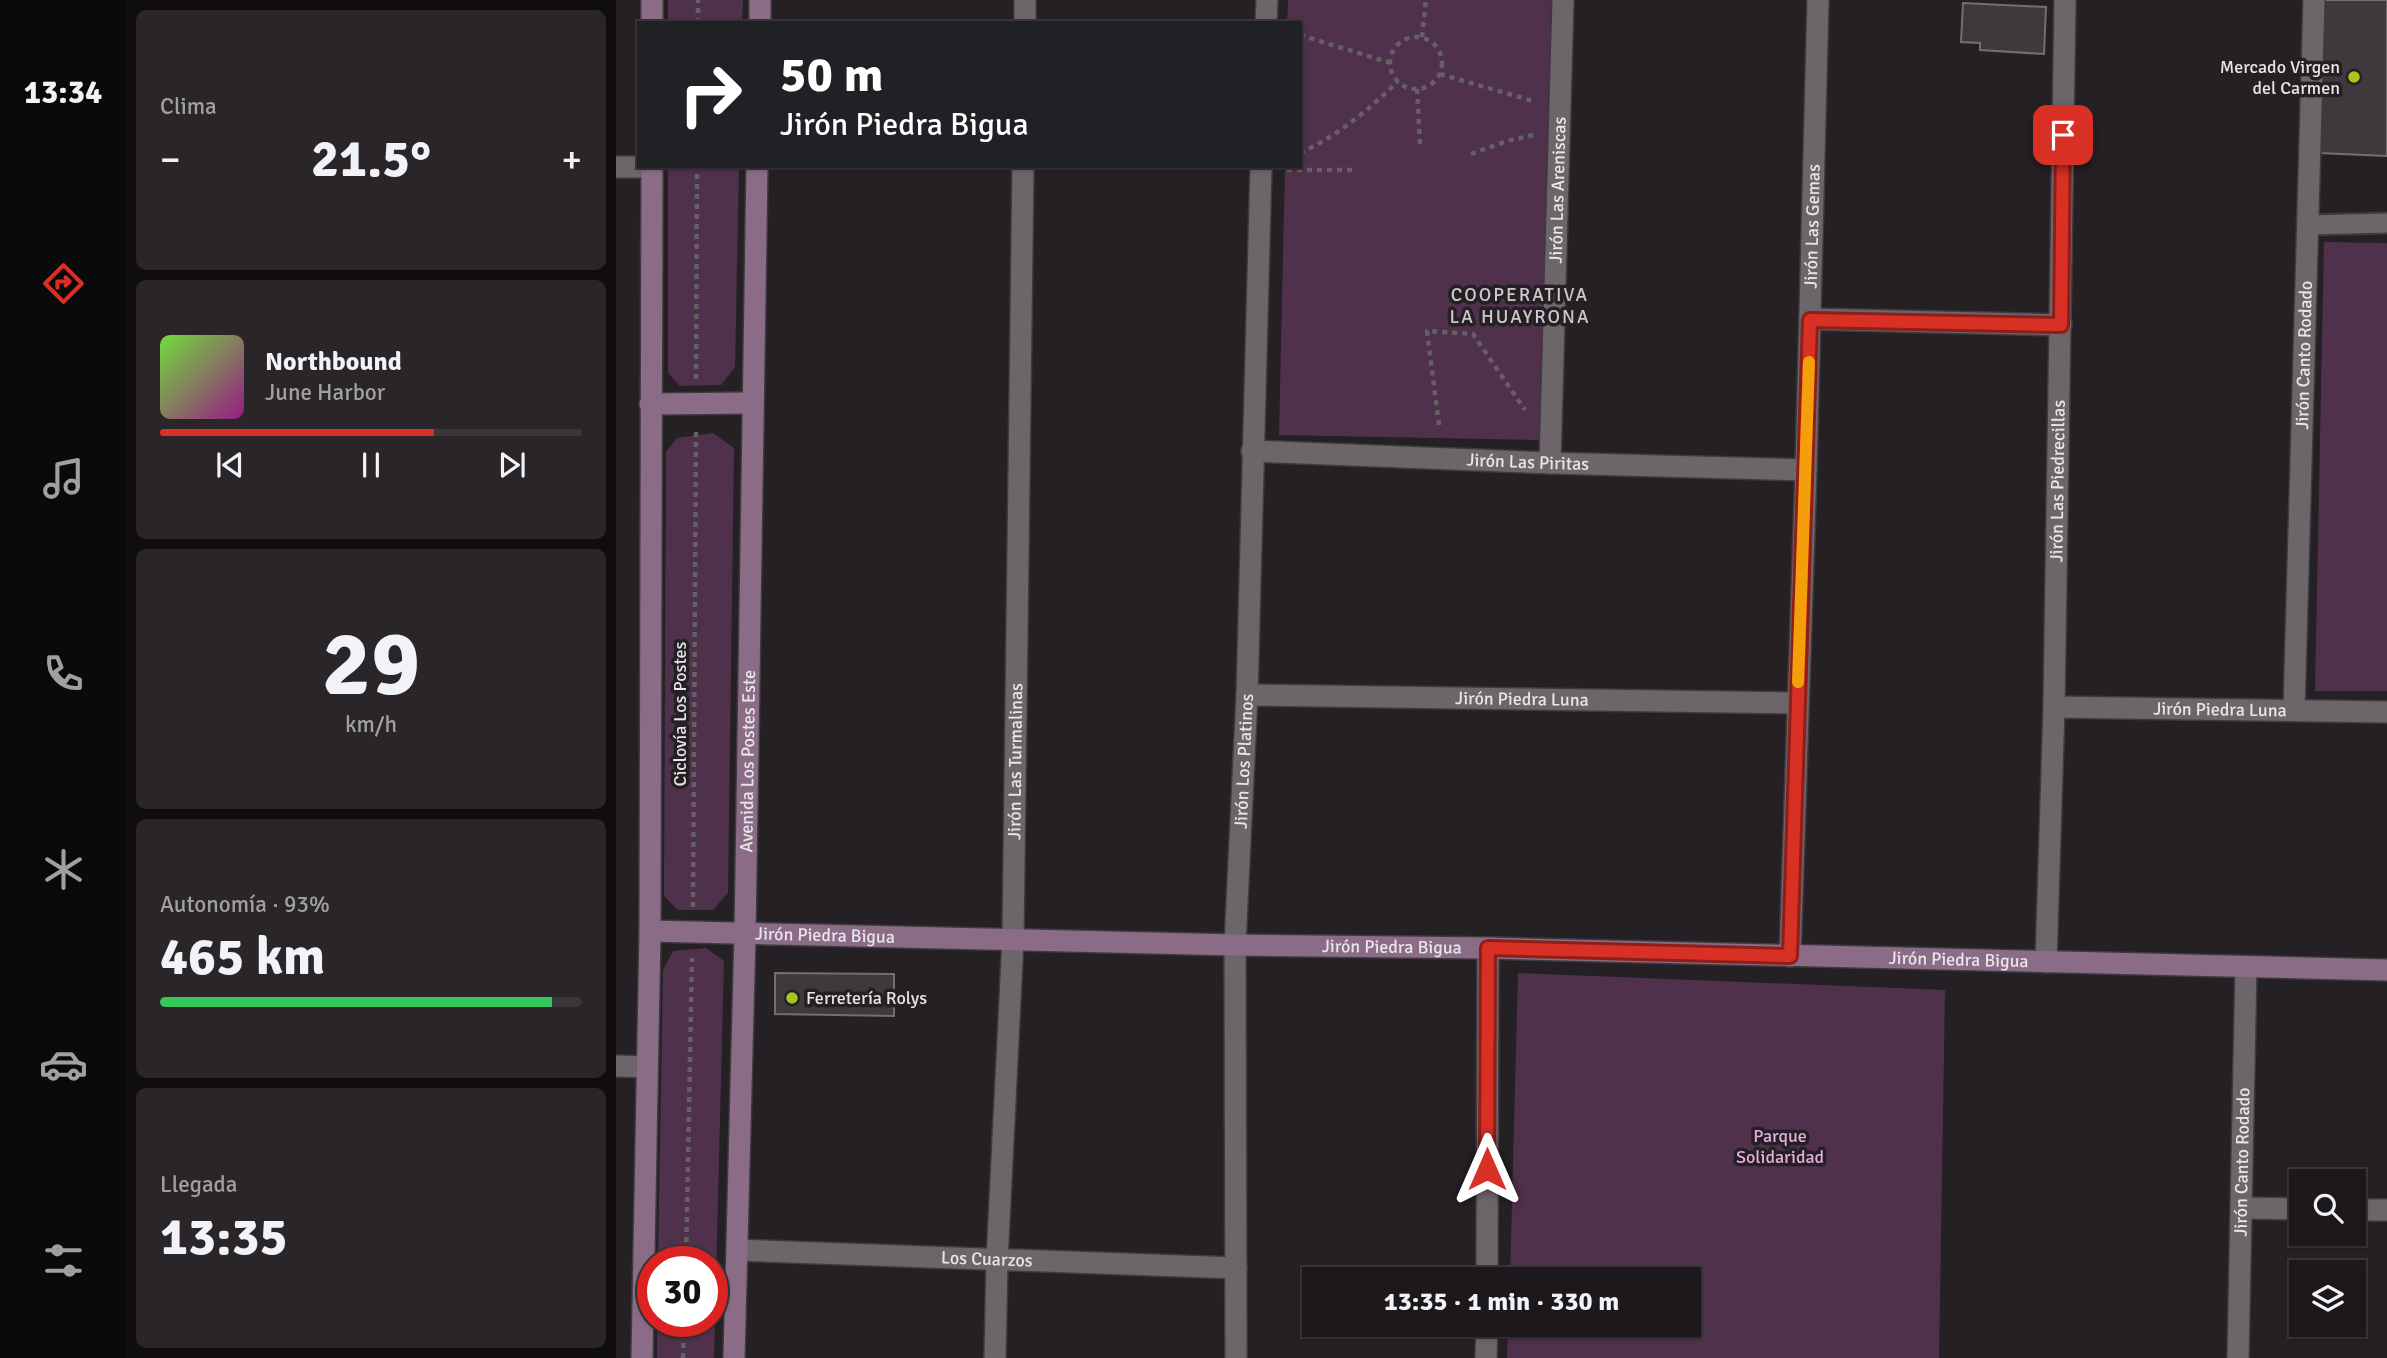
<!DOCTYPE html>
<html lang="es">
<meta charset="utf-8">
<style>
body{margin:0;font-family:Signika,sans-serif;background:#292528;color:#f1f3f6;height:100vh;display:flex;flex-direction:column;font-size:26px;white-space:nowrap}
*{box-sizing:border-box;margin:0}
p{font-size:23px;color:#a0a0a3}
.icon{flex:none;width:38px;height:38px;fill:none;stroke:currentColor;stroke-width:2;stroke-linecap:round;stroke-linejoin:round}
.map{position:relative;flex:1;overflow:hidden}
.details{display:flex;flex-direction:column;gap:10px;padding:10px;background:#0f0d0f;width:490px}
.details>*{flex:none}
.banner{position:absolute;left:21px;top:21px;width:665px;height:147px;border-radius:0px;box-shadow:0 2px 5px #0004,0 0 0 2px #3a373a;background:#202124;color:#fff;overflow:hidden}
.buttons{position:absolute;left:1673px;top:1169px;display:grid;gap:14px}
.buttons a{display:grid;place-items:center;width:77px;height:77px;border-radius:0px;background:#1c181b;box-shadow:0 2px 5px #0004,0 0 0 2px #3a373a;font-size:35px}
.speed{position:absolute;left:21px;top:1246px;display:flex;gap:14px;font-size:35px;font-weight:700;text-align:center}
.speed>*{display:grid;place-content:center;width:91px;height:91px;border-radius:50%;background:#1c181b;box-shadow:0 2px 5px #0004,0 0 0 2px #3a373a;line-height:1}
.speed .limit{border:10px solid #d22;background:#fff;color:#111}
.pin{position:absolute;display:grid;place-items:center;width:60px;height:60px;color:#fff;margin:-30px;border-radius:14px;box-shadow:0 4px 10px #0006}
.me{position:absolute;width:77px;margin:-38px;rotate:0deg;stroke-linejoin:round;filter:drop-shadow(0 0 5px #0008)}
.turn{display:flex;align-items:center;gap:24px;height:147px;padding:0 28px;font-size:32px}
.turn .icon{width:91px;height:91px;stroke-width:2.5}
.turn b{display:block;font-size:49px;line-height:60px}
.big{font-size:52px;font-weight:800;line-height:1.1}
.details .widget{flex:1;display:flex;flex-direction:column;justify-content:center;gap:10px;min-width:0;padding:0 24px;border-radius:10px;background:#292528}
.details .dial{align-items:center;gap:0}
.dial b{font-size:91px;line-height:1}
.song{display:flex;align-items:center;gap:21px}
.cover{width:84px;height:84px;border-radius:10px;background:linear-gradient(135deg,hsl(100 70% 55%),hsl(310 70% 35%))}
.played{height:7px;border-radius:4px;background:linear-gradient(90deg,#d93025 65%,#3a373a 65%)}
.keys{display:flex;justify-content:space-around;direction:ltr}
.heat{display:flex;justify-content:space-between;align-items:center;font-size:38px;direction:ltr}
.charge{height:10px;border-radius:5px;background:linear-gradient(90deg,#34c759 93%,#3a373a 0)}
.trip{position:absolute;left:686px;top:1267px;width:399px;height:70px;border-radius:0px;background:#1c181b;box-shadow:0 2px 5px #0004,0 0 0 2px #3a373a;font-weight:800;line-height:70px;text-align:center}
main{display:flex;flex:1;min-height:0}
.dock{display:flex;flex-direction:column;width:126px;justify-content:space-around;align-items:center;background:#0b0a0b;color:#a0a0a3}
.dock .icon{width:49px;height:49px}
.dock .selected{color:#d93025}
.dock b{font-size:32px;color:#f1f3f6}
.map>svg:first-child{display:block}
.green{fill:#4f314c}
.building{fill:#3e393d;stroke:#736e72;stroke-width:2}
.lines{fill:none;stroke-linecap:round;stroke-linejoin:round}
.lane-casing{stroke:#3e3a3e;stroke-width:23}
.street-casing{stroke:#3e3a3e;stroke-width:24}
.secondary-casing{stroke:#3e3a3e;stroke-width:24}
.path{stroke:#656064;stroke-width:4.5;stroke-dasharray:5 5;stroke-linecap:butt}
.lane{stroke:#6c666b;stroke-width:19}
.street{stroke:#6c666b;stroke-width:21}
.secondary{stroke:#8a6c87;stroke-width:21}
.route-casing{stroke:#8d1f18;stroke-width:18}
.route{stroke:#d93025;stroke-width:12}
.slow{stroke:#f59e0b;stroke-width:12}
.poi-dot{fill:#a9c71b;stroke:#252024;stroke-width:2.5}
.labels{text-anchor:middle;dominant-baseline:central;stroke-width:7;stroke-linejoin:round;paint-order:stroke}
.poi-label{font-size:18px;fill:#e8e4e7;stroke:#252024;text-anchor:end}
.street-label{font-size:18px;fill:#e8e4e7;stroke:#252024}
.park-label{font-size:18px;fill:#e6ade0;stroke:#252024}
.neighbourhood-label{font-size:19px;letter-spacing:2px;fill:#cdc7cc;stroke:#252024}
</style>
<main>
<nav class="dock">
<b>13:34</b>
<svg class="icon selected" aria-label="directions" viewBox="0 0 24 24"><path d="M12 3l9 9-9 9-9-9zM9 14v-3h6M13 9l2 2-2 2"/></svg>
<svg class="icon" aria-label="music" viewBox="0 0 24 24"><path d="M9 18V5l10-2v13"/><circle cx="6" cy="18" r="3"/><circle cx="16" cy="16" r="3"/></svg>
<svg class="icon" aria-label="phone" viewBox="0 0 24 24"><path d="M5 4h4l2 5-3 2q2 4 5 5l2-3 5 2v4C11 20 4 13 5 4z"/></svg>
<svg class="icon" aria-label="climate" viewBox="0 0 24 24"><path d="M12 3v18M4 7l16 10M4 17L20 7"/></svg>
<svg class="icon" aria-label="car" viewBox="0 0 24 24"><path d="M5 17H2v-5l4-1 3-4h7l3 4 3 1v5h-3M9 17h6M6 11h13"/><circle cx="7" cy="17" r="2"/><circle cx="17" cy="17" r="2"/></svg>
<svg class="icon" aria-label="filters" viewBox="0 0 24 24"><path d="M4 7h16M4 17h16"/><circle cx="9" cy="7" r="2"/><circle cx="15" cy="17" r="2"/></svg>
</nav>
<section class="details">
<div class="widget"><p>Clima</p>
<div class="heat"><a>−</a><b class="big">21.5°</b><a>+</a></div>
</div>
<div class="widget">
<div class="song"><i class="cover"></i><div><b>Northbound</b><p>June Harbor</p></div></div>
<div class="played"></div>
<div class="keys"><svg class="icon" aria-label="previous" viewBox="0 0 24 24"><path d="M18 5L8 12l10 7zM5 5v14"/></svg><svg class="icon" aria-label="pause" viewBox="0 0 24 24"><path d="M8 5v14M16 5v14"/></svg><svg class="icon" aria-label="next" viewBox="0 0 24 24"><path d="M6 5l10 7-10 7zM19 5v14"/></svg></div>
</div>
<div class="widget dial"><b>29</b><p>km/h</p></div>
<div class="widget"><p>Autonomía · 93%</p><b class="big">465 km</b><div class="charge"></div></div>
<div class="widget"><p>Llegada</p><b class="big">13:35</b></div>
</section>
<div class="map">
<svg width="1771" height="1358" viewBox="0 0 1771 1358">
<rect width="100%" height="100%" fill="#252024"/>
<g class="green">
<path d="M52 0H127L126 23H52Z"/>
<path d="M672 0H935L924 440 663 435 669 166H684V23H671Z"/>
<path d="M52 166H123L119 367 105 385 64 386 52 373Z"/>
<path d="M1708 242 1771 243V691H1699Z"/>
<path d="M97 433 118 448 112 893 97 910H62L48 896 50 452 61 438Z"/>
<path d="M90 948 108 961 98 1358H41V1321H96V1262H42L47 970 57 951Z"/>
<path d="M902 973 1329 990 1323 1358H891L892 1325H1073V1279H894Z"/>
</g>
<g class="building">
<path d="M1707 0H1771V156L1703 153Z"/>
<path d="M1347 3 1430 7 1428 54 1364 50V43L1345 42Z"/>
<path d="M159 973 278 974V1016L159 1014Z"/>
</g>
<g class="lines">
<defs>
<path id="lane" d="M1693 225 1771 223"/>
<g id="street">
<path d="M409 23V0"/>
<path d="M650 23 651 0"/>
<path d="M0 167H36"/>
<path d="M1194 319 1445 325"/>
<path id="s1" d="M636 451 934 463 1190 470"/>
<path id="s2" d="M934 463 947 0"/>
<path id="s3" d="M631 695 1182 703"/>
<path id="s4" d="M1438 707 1771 712"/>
<path id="s5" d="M1678 710 1698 0"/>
<path id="s6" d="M1174 956 1190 470 1202 0"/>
<path id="s7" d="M1430 962 1438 707 1449 0"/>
<path d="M0 1066 31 1067"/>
<path d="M1626 1208 1685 1209"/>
<path d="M1738 1210H1771"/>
<path id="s8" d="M121 1250 620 1268"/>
<path d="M871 1279 872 948"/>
<path id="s9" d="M379 1358 381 1261 397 939 407 166"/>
<path id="s10" d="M620 1358 619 945 631 695 645 166"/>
<path d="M870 1358 871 1325"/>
<path id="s11" d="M1622 1358 1630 967"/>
</g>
<g id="secondary">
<path d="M36 0V23"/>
<path d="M144 23V0"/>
<path d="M34 404 136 403"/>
<path id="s12" d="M34 931 619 945 872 948 1771 970"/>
<path d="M26 1358 34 931 36 166"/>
<path id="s13" d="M118 1358 129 934 141 166"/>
</g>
</defs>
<use href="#lane" class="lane-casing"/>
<use href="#street" class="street-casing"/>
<use href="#secondary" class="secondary-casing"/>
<g class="path">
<path d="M82 23V0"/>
<path d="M684 35 775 63"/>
<path d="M806 37 810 0"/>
<circle cx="800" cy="63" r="26"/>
<path d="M824 74 917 101"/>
<path d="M801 89 804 144"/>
<path d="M684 153C721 136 753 110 782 81"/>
<path d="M855 154 891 141 918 135"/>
<path d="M671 170H740"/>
<path d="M80 379 81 166"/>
<path d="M823 425 811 331 857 334 909 410"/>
<path d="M77 907 80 430"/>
<path d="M70 1262 76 958"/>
<path d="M67 1358 68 1321"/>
</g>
<use href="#lane" class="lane"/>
<use href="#street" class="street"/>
<use href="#secondary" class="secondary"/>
</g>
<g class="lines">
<defs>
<path id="route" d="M871 1169 872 948 1174 956 1194 320 1445 325 1447 135"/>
</defs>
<use href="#route" class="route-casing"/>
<use href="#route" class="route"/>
<path class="slow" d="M1182 682 1193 362"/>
</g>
<g class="poi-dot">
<circle cx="1738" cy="77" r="7"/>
<circle cx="176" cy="998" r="7"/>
</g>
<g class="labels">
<g class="poi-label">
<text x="1724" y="67">Mercado Virgen<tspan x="1724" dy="21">del Carmen</tspan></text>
<text x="190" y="998" text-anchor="start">Ferretería Rolys</text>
</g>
<g class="street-label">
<text stroke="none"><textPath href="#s2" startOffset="273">Jirón Las Areniscas</textPath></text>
<text stroke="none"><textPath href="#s6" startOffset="730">Jirón Las Gemas</textPath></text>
<text stroke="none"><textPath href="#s5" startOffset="355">Jirón Canto Rodado</textPath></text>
<text stroke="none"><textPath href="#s1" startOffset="276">Jirón Las Piritas</textPath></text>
<text stroke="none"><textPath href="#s7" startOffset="481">Jirón Las Piedrecillas</textPath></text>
<text stroke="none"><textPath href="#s3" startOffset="275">Jirón Piedra Luna</textPath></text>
<text stroke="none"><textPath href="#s4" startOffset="166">Jirón Piedra Luna</textPath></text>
<text transform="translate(64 714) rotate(-90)">Ciclovía Los Postes</text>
<text stroke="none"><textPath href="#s13" startOffset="597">Avenida Los Postes Este</textPath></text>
<text stroke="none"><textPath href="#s9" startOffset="597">Jirón Las Turmalinas</textPath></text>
<text stroke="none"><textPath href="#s10" startOffset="597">Jirón Los Platinos</textPath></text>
<text stroke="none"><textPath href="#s12" startOffset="175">Jirón Piedra Bigua</textPath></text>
<text stroke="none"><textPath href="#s12" startOffset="742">Jirón Piedra Bigua</textPath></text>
<text stroke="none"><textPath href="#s12" startOffset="1309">Jirón Piedra Bigua</textPath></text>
<text stroke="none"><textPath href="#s11" startOffset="196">Jirón Canto Rodado</textPath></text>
<text stroke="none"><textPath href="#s8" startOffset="250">Los Cuarzos</textPath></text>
</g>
<g class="park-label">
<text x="1164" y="1136">Parque<tspan x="1164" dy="21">Solidaridad</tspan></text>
</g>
<g class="neighbourhood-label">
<text x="904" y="295">COOPERATIVA<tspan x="904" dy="22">LA HUAYRONA</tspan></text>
</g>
</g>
</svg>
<div class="buttons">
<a><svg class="icon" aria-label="search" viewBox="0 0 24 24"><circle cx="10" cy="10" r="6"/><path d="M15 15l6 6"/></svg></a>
<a><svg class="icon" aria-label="layers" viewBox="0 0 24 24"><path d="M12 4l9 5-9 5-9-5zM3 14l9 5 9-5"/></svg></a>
</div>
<div class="speed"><div class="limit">30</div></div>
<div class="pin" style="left:1447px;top:135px;background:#d93025"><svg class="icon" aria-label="arrive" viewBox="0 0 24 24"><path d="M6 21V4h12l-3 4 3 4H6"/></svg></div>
<svg class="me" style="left:871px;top:1169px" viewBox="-20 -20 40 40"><path d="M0-17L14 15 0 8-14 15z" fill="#d93025" stroke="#fff" stroke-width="4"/></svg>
<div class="trip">13:35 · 1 min · 330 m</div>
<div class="banner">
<div class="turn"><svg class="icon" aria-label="right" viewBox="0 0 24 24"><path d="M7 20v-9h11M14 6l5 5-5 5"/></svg><div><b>50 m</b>Jirón Piedra Bigua</div></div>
</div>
</div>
</main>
